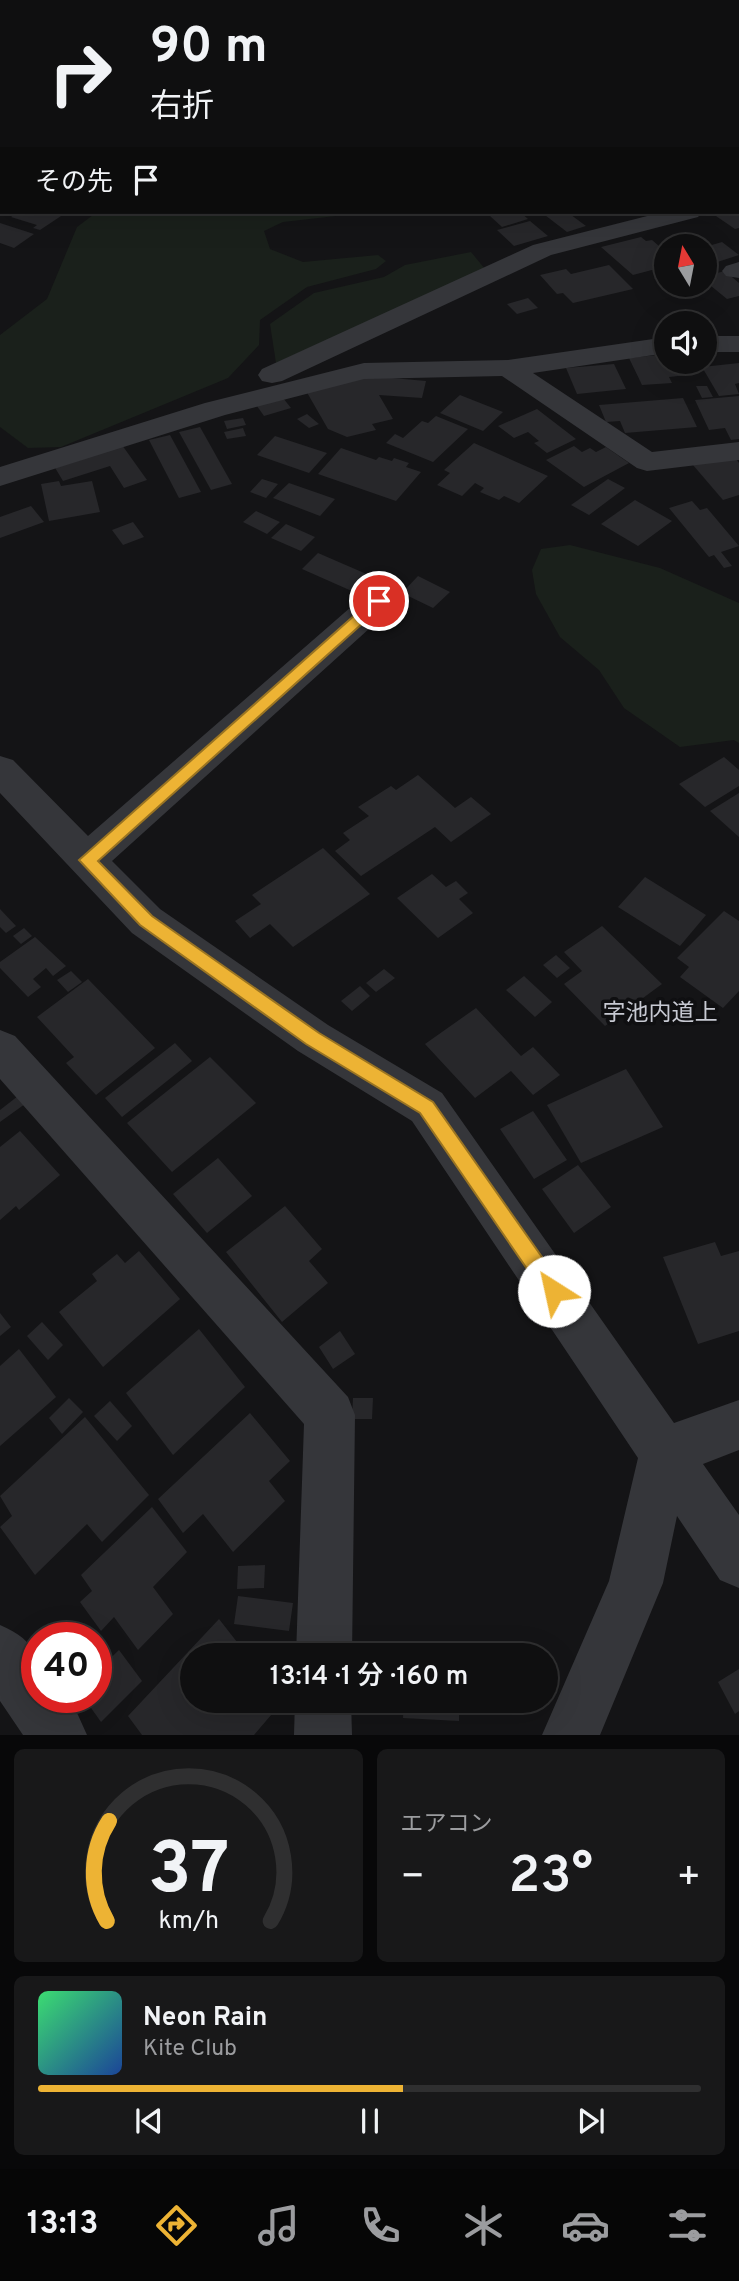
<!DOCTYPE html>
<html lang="ja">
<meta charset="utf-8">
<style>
body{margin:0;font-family:Overpass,"Noto Sans JP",sans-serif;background:#181819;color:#f1f3f6;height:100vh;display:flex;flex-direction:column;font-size:26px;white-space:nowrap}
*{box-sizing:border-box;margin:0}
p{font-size:23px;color:#9b9c9f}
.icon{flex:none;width:38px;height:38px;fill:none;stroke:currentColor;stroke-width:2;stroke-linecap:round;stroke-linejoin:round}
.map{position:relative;height:1735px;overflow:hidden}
.details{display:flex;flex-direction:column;gap:14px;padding:14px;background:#080809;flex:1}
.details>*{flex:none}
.hud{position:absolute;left:0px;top:0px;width:740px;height:214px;box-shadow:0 7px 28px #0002,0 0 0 2px #2f2f30;background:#0f0f10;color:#f1f3f6;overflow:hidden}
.needle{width:46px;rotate:350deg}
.fabs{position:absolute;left:654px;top:234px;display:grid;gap:14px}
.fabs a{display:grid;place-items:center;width:63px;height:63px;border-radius:50%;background:#0f0f10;box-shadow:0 7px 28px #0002,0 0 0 2px #2f2f30;font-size:35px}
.speed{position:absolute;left:21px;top:1622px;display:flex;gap:14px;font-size:35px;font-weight:700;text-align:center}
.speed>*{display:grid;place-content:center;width:91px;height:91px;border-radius:50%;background:#0f0f10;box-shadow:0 7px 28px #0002,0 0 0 2px #2f2f30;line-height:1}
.speed .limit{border:10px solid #d22;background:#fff;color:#111}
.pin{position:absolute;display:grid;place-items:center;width:60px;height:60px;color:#fff;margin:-30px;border:4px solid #fff;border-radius:50%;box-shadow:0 2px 7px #0007}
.me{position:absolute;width:77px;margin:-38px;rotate:325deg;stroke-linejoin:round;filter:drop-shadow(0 0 5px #0008)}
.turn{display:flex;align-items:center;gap:24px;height:147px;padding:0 35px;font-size:32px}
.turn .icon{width:91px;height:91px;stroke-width:2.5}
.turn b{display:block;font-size:49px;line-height:60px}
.then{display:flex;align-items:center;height:66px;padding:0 35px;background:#0003;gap:14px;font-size:26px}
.big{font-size:52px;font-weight:600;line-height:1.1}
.details .card{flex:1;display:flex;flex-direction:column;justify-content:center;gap:10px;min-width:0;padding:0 24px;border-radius:10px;background:#181819}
.details .dial{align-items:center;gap:0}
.dial svg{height:182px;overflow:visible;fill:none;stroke:#2f2f30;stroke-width:7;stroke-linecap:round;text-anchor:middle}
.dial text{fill:#f1f3f6;stroke:none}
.song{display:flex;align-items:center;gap:21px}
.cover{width:84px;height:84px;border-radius:10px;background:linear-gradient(135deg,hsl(140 70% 55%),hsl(220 70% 35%))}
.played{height:7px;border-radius:4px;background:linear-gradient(90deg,#edb334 55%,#2f2f30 55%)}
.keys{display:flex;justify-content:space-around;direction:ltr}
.heat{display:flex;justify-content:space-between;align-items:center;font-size:38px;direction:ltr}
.details .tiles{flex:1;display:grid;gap:14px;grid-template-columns:1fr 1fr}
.card:last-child{grid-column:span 2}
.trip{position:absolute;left:180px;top:1643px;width:378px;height:70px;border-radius:35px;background:#0f0f10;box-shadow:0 7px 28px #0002,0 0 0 2px #2f2f30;font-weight:600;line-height:70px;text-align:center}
.tab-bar{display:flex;height:112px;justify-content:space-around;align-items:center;background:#060606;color:#9b9c9f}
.tab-bar .icon{width:49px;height:49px}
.tab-bar .on{color:#edb334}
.tab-bar b{font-size:32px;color:#f1f3f6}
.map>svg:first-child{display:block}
.green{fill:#1a201b}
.building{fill:#27272a}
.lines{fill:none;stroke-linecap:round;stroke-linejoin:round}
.minor{fill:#35363a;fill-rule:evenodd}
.route{fill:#edb334;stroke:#9a7422;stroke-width:2}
.labels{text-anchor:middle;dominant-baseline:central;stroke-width:7;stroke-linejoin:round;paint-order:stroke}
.quarter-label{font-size:23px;fill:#c7c9d2;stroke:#0f0f11}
</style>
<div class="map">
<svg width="739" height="1735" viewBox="0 0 739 1735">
<rect width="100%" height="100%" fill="#141416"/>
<g class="green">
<path d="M97 212H371L283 222 264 231 270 249 303 262 378 255 386 261 376 269 307 287 260 320 259 345 228 378 61 447 28 448 0 427V335L47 299 77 227Z"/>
<path d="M471 252 485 269 276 363 270 324 314 293 384 277 405 265Z"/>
<path d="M570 545 660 568 739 603V743L734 740 680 747 624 708 599 670 560 637 536 594 532 570 541 549Z"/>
</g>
<g class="building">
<path d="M18 212H67L40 230 33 228 37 225 11 217Z"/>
<path d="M506 212H520L528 219 502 227 490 216Z"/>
<path d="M541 212H567L586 226 567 232Z"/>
<path d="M720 212H739V228L735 229 713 214Z"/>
<path d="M530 221 548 236 514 246 497 230Z"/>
<path d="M0 223 34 234 14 248 0 243Z"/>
<path d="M641 237 646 241 652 240 667 253V266L633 275 601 247Z"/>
<path d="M686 237 699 247H677L670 241Z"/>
<path d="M722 242 739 255 705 266V247Z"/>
<path d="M609 265 633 289 573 303 563 293 557 294 540 275 566 269 571 274Z"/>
<path d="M725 271 739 283V296L727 299 705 281V276Z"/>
<path d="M528 298 538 308 517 314 507 304Z"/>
<path d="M667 354V362H681L687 375 669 377 672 383 642 385 629 358Z"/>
<path d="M739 363V383L735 384 739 394 719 396 702 367Z"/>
<path d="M614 364 626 389 577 394 566 368Z"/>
<path d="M370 376 426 381 422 398 379 395 393 419 372 424 376 430 347 437 328 429 305 389Z"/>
<path d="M696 386H707L713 397 702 398Z"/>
<path d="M460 395 503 412 483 431 440 413Z"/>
<path d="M739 396V439L731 440 725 428 709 430 695 400Z"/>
<path d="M283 398 291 408 264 416 257 406Z"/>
<path d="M683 398 697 427 625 433 620 421 606 422 599 405Z"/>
<path d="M537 409 576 439 547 453 534 443 539 441 528 432 514 438 498 426Z"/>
<path d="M307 414 319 424 309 428 297 419Z"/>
<path d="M436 416 468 429 433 462 386 443 395 434 403 438 422 421 428 423Z"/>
<path d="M243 418 246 425 227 429 224 421Z"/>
<path d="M200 427 232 484 211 490 179 432Z"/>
<path d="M243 428 246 436 227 439 224 432Z"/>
<path d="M170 435 201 492 179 498 149 440Z"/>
<path d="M275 436 327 453 309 473 257 455Z"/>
<path d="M474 443 548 476 519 503 504 496 499 500 480 492 484 488 475 483 462 496 437 485 450 473 444 470Z"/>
<path d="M122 445 147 480 124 488 110 466 63 481 54 466Z"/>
<path d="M574 446 582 452 590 448 596 452 606 447 629 463 584 487 546 460Z"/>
<path d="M341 448 376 460 379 457 392 461 394 458 409 463 406 467 421 472 396 501 318 474Z"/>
<path d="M733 455 739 463V495L723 500 693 465Z"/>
<path d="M262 479 278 484 266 498 250 492Z"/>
<path d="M608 479 625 488 589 515 571 505Z"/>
<path d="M59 481 61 486 92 481 100 512 49 521 41 484Z"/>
<path d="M289 483 335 499 320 516 273 498Z"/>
<path d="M635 500 672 521 638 546 601 524Z"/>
<path d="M692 501 700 510 707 508 739 546 721 552 732 566 724 568 714 555 709 557 669 508Z"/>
<path d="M31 506 44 522 0 538V517Z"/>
<path d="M256 511 280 522 267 534 243 522Z"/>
<path d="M133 522 144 537 123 545 112 530Z"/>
<path d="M286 524 315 537 301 551 271 538Z"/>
<path d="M318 553 378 579 363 596 302 569Z"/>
<path d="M418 576 450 592 433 608 402 593Z"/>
<path d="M724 757 739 770V786L705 807 679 784Z"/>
<path d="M418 775 455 808 471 797 491 814 451 842 435 827 361 876 335 851 350 840 343 833 369 816 358 807 391 786 396 790Z"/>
<path d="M739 793V837L710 811Z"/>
<path d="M323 848 370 894 293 947 270 924 250 938 235 921 261 904 252 895Z"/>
<path d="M432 874 446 887 456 881 468 893 459 899 473 913 438 938 397 898Z"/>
<path d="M645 877 706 915 680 946 618 907Z"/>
<path d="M0 909 16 926 6 933 0 927Z"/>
<path d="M724 911 739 921V991L723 1008 680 977 689 967 677 958Z"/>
<path d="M602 926 662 984 605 1026 564 984 582 971 564 952Z"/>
<path d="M24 928 32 936 21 944 13 936Z"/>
<path d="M35 937 66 966 53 976 46 968 33 979 41 987 28 997 0 968V962Z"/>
<path d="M556 955 570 968 557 978 543 965Z"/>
<path d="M384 969 395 978 376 992 366 983Z"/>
<path d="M71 971 82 982 68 992 57 980Z"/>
<path d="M524 976 552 1002 535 1017 506 990Z"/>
<path d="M88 979 155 1048 96 1095 66 1063 74 1057 37 1017Z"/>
<path d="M360 986 370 996 352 1011 341 1001Z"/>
<path d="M476 1008 521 1056 533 1047 560 1075 533 1095 511 1071 475 1098 425 1044Z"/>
<path d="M175 1043 192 1061 122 1117 105 1098Z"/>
<path d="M210 1057 256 1103 172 1172 127 1123Z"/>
<path d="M626 1069 663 1127 581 1163 547 1105Z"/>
<path d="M18 1096 25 1104 0 1122V1110Z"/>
<path d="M533 1111 567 1160 534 1179 500 1129Z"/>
<path d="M20 1131 60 1175 19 1210 16 1206 0 1220V1147Z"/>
<path d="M218 1158 252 1196 207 1233 173 1194Z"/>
<path d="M578 1165 611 1207 574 1233 542 1189Z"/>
<path d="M285 1206 322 1249 309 1261 328 1283 282 1322 226 1252Z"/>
<path d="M715 1242 721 1256 739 1251V1331L698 1344 663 1257Z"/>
<path d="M139 1251 180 1299 103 1367 59 1312 97 1281 92 1274 117 1254 125 1263Z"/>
<path d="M0 1313 11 1327 0 1336Z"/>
<path d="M42 1322 63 1345 48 1360 27 1336Z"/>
<path d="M199 1329 245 1387 173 1455 126 1393Z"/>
<path d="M340 1331 355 1354 333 1369 319 1347Z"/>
<path d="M19 1349 56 1397 0 1446V1366Z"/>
<path d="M69 1398 83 1412 62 1434 49 1418Z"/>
<path d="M353 1398H373L372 1419H352Z"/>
<path d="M110 1401 132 1426 117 1441 94 1416Z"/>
<path d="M250 1413 290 1461 269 1481 285 1501 233 1552 203 1514 183 1533 158 1499Z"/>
<path d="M85 1417 149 1495 102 1542 87 1524 35 1575 0 1527 12 1516 0 1496Z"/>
<path d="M152 1507 187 1552 153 1587 173 1614 138 1650 114 1617 101 1631 80 1602 92 1591 81 1575Z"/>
<path d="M265 1565 264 1588 237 1589 238 1566Z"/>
<path d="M238 1596 293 1603 289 1631 234 1624Z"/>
<path d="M219 1619 248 1656H192V1701H283L254 1735H142L128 1716Z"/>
<path d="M119 1650 142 1681 101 1722 84 1698H96V1672Z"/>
<path d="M739 1669V1711L735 1714 718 1682Z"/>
<path d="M404 1701H459V1721L403 1718Z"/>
</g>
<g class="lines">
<g class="minor">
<path d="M337 0H361L336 2Z"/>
<rect x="738" y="51" width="1" height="13"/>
<rect x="738" y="156" width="1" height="14"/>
<rect x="738" y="192" width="1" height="14"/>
<path d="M0 198 2 212H6L0 213Z"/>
<path d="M663 212H702L698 217 551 255 282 381 272 383 262 381 258 375 262 369 533 245Z"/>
<path d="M739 262V278L726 276 722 271 726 266Z"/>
<rect x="705" y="336" width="34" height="16"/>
<path d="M667 337V353L533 373 652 452 739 442V460L647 471 637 468 502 376 364 379 225 415 0 486V467L205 403 364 363 508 360Z"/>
<path d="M379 590 391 593 395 601 391 609 112 861 160 909 328 1025 442 1093 674 1423 739 1400V1450L703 1464 739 1515V1588L720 1580 677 1516 663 1583 600 1735H542L609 1581 638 1458 412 1121 298 1051 132 933 0 793V756L13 760 88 836 367 593Z"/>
<path d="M0 1030 15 1036 348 1397 355 1415 352 1656H296L304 1424 0 1079Z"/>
<path d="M0 1625C40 1642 37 1659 37 1698H66L78 1715 87 1735H23L0 1701Z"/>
<path d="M295 1701H351L352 1735H294Z"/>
</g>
</g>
<path class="route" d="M379 597 386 601 384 604 98 861 152 916 319 1033 433 1102 561 1284 564 1291 561 1298 554 1301 547 1298 420 1113 306 1044 140 925 79 860 374 598Z"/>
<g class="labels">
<g class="quarter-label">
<text x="660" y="1014">字池内道上</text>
</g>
</g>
</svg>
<div class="fabs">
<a><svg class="needle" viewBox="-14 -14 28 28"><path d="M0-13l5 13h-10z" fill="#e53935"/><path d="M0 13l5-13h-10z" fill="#9b9c9f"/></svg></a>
<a><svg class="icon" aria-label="sound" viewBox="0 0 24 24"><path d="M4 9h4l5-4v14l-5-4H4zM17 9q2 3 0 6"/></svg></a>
</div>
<div class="speed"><div class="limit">40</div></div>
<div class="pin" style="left:379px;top:601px;background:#d93025"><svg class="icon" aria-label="arrive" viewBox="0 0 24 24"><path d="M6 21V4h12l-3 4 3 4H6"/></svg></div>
<svg class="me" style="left:554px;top:1291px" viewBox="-20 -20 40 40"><circle r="19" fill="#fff"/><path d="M0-13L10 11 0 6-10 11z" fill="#edb334"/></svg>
<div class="trip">13:14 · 1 分 · 160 m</div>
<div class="hud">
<div class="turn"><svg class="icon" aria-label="right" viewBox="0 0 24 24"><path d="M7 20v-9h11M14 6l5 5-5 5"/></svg><div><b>90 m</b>右折</div></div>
<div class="then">その先<svg class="icon" aria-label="arrive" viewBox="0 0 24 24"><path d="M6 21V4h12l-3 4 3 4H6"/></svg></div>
</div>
</div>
<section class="details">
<div class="tiles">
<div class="card dial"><svg viewBox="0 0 100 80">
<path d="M14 69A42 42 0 1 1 86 69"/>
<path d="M14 69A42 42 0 0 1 15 25" stroke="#edb334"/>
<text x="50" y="56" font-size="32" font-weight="700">37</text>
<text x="50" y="72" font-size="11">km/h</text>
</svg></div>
<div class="card"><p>エアコン</p>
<div class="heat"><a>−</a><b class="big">23°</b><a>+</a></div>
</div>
<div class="card">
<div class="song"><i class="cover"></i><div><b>Neon Rain</b><p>Kite Club</p></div></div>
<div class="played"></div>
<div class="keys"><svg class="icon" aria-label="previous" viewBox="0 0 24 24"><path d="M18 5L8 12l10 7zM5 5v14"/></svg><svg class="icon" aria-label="pause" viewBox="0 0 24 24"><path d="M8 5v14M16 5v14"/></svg><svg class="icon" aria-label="next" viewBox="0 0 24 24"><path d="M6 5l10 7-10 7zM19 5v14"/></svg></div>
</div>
</div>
</section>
<nav class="tab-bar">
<b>13:13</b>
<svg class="icon on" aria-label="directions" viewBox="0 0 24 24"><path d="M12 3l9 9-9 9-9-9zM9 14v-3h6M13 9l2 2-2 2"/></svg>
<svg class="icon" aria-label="music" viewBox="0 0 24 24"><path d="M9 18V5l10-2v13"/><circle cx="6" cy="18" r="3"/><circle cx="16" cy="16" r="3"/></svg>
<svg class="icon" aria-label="phone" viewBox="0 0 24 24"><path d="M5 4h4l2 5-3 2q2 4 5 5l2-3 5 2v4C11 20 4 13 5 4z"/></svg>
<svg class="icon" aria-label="climate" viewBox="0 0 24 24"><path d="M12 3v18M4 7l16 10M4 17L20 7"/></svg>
<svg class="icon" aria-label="car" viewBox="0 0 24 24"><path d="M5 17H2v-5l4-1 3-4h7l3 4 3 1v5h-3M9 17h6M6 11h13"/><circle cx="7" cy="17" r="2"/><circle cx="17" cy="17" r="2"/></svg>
<svg class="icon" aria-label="filters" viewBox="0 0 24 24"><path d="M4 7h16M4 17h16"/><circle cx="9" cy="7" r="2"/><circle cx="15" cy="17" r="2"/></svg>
</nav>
